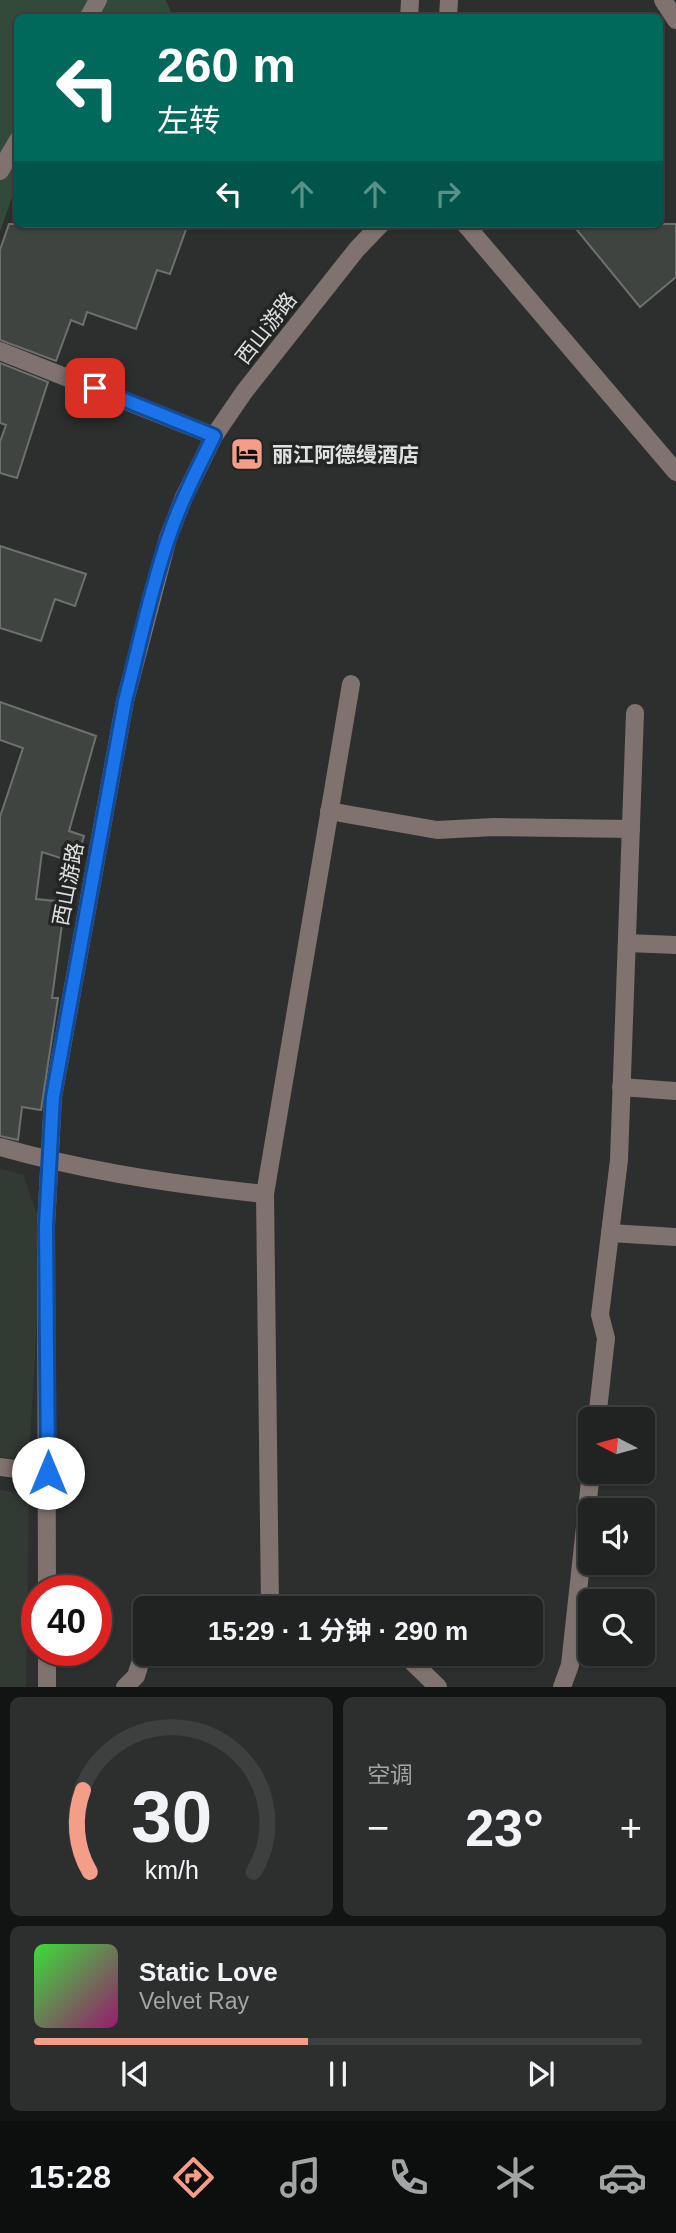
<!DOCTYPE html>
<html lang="zh">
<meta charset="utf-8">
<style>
body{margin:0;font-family:Arial,"Noto Sans SC",sans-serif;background:#2d2f2f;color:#f1f3f6;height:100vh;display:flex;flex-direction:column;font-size:26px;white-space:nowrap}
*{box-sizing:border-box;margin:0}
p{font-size:23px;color:#a2a4a5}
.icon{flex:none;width:38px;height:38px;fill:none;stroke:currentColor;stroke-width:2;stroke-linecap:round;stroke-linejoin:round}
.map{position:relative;height:1687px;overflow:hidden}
.side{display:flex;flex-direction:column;gap:10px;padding:10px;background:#121313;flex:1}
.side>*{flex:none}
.guide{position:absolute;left:14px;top:14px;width:649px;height:214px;border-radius:10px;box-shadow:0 2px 5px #0004,0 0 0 2px #3e4040;background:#00695c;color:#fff;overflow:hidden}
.needle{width:46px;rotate:276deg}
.fabs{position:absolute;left:578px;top:1407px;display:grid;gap:14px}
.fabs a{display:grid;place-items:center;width:77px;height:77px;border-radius:10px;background:#212322;box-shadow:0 2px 5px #0004,0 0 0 2px #3e4040;font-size:35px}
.speed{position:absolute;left:21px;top:1575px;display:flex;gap:14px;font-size:35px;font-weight:700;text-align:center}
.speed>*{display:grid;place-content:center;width:91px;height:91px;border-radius:50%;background:#212322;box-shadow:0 2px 5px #0004,0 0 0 2px #3e4040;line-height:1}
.speed .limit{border:10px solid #d22;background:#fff;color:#111}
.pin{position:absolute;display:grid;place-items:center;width:60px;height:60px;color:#fff;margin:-30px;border-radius:14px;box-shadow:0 4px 10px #0006}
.me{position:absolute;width:77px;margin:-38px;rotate:0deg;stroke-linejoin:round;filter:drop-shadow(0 0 5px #0008)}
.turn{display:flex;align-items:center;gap:24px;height:147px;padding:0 28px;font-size:32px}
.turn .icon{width:91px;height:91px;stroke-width:2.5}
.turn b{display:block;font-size:49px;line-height:60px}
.lanes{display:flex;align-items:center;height:66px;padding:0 28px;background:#0003;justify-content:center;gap:35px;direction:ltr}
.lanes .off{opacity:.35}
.big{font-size:52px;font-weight:700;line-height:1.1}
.side .card{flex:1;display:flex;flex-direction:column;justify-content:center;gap:10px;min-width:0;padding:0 24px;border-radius:10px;background:#2d2f2f}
.side .dial{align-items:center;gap:0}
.dial svg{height:182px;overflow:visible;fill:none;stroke:#3e4040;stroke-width:7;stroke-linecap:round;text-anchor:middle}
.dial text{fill:#f1f3f6;stroke:none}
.song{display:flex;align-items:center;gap:21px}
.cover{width:84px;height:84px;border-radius:10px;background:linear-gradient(135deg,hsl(120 70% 55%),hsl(320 70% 35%))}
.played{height:7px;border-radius:4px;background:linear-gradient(90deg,#f49e89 45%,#3e4040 45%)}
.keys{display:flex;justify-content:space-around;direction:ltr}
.heat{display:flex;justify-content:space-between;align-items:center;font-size:38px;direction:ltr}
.side .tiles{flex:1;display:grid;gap:10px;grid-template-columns:1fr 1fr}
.card:last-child{grid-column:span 2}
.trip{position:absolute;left:133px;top:1596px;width:410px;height:70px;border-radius:10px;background:#212322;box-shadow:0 2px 5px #0004,0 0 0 2px #3e4040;font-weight:700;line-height:70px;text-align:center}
.menu{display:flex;height:112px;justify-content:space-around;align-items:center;background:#0d0e0e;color:#a2a4a5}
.menu .icon{width:49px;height:49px}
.menu .on{color:#f49e89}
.menu b{font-size:32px;color:#f1f3f6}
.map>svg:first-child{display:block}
.built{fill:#323a34}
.green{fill:#334a3b}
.building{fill:#404441;stroke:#6c716e;stroke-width:2}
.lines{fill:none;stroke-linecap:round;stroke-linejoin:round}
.minor{stroke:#80726e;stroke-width:18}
.route-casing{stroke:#114b97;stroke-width:18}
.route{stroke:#1a73e8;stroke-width:12}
.labels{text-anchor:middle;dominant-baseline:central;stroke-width:7;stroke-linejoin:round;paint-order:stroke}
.street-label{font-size:21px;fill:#dfe1e0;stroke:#222523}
.poi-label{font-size:21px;font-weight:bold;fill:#dfe1e0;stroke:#222523;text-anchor:start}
</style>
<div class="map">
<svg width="676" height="1687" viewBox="0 0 676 1687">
<rect width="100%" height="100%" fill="#2c2f2d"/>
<g class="built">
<path d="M0 1168 23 1175 42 1228 29 1460 0 1457Z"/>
<path d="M0 1490 29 1495 26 1687H0Z"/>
</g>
<path class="green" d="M0 0H166L173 17 18 18 17 196 13 194 0 232Z"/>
<g class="building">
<path d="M9 224H188L170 274 157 270 136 329 87 312 83 325 71 320 56 361 0 340V250Z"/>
<path d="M572 224H676V277L640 307Z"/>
<path d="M0 363 48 382 17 478 0 473V442L6 425 0 423Z"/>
<path d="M0 546 86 574 75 606 55 599 41 641 0 628Z"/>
<path d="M0 702 96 736 69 831 84 836 76 863 42 852 36 899 65 902 52 998H58L41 1110 22 1107 18 1140 0 1136V817L23 748 0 740Z"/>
</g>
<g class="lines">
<g class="minor">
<path d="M663 0 676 20"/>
<path d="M88 18 98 0"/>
<path d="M409 18 410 0"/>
<path d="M448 18 449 0"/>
<path d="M0 171 18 140"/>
<path d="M465 224 676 472"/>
<path d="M0 351 214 436"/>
<path d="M329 811 437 830 494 827 631 829"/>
<path d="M627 943 676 945"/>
<path d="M621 1087 676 1091"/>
<path d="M0 1147C87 1172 175 1185 265 1194"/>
<path d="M610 1233 676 1237"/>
<path d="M597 1419 606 1338 600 1315 619 1160 635 713"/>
<path d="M0 1467 48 1473"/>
<path d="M47 1591 46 1225 53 1097 125 701 168 538 184 497 214 436 244 392 357 249 381 224"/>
<path d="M165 1608 175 1603 220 1608"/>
<path d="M270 1608 265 1194 351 684"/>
<path d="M404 1654 438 1687"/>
<path d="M47 1687V1650"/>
<path d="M125 1687 136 1676 145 1648"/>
<path d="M562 1687 570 1665 591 1472"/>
</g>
</g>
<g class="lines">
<defs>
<path id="route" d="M48 1473 46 1225 53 1097 125 701C139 647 150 592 168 539 180 503 197 470 214 436L95 388"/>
</defs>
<use href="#route" class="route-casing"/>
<use href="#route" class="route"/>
</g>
<defs>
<symbol id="hotel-square" viewBox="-11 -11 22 22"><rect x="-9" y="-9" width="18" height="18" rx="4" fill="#f49e89" stroke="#222523"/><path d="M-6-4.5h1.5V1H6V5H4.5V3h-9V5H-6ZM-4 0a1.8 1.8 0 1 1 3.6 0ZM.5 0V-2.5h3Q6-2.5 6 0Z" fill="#111"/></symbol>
</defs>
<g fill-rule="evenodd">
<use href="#hotel-square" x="228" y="435" width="38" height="38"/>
</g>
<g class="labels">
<g class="street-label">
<text transform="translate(266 328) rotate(-52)">西山游路</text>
<text transform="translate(68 884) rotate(-79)">西山游路</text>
</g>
<g class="poi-label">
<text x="272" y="454">丽江阿德缦酒店</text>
</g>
</g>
</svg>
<div class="fabs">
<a><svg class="needle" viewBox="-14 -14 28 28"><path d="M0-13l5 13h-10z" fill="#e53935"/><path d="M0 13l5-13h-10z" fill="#a2a4a5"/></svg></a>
<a><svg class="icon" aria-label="sound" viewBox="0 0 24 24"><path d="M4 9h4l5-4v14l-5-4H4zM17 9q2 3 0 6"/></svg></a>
<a><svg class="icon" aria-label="search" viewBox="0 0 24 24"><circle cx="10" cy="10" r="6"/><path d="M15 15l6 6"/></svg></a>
</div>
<div class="speed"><div class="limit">40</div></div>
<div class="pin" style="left:95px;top:388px;background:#d93025"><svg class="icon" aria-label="arrive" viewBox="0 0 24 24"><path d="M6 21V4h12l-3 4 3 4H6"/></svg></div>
<svg class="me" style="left:48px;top:1473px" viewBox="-20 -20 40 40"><circle r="19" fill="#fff"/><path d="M0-13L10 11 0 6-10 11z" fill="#1a73e8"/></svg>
<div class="trip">15:29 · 1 分钟 · 290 m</div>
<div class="guide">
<div class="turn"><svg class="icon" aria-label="left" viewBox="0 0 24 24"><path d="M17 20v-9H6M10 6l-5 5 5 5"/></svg><div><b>260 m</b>左转</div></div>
<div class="lanes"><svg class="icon" aria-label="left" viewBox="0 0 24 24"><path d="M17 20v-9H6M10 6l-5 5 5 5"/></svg><svg class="icon off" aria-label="ahead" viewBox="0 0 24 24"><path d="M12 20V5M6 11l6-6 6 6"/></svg><svg class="icon off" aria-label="ahead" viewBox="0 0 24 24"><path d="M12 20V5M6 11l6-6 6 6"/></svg><svg class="icon off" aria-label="right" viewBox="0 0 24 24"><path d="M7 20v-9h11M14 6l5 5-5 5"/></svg></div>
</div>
</div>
<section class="side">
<div class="tiles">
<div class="card dial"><svg viewBox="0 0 100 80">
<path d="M14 69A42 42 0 1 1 86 69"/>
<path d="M14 69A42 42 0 0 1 11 33" stroke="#f49e89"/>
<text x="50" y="56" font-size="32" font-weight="700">30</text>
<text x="50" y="72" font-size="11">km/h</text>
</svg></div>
<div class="card"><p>空调</p>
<div class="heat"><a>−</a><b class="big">23°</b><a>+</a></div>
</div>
<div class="card">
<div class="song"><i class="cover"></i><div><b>Static Love</b><p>Velvet Ray</p></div></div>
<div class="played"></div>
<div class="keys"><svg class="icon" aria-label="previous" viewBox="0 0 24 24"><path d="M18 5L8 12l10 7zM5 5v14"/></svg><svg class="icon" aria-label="pause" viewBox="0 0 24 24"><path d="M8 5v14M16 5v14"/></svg><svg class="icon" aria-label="next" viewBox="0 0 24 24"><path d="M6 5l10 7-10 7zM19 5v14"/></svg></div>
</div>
</div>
</section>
<nav class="menu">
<b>15:28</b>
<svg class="icon on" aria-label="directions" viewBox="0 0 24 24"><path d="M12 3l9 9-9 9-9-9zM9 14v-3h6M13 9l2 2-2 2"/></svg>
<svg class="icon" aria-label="music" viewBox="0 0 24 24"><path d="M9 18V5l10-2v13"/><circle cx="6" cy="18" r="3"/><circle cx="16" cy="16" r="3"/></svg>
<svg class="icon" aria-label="phone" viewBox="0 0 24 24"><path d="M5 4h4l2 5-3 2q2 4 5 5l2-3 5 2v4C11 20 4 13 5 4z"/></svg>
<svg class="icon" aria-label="climate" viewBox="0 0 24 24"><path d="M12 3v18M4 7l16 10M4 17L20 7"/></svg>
<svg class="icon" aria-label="car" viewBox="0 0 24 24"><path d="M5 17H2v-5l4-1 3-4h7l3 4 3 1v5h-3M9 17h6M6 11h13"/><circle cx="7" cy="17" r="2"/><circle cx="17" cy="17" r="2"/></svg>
</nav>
